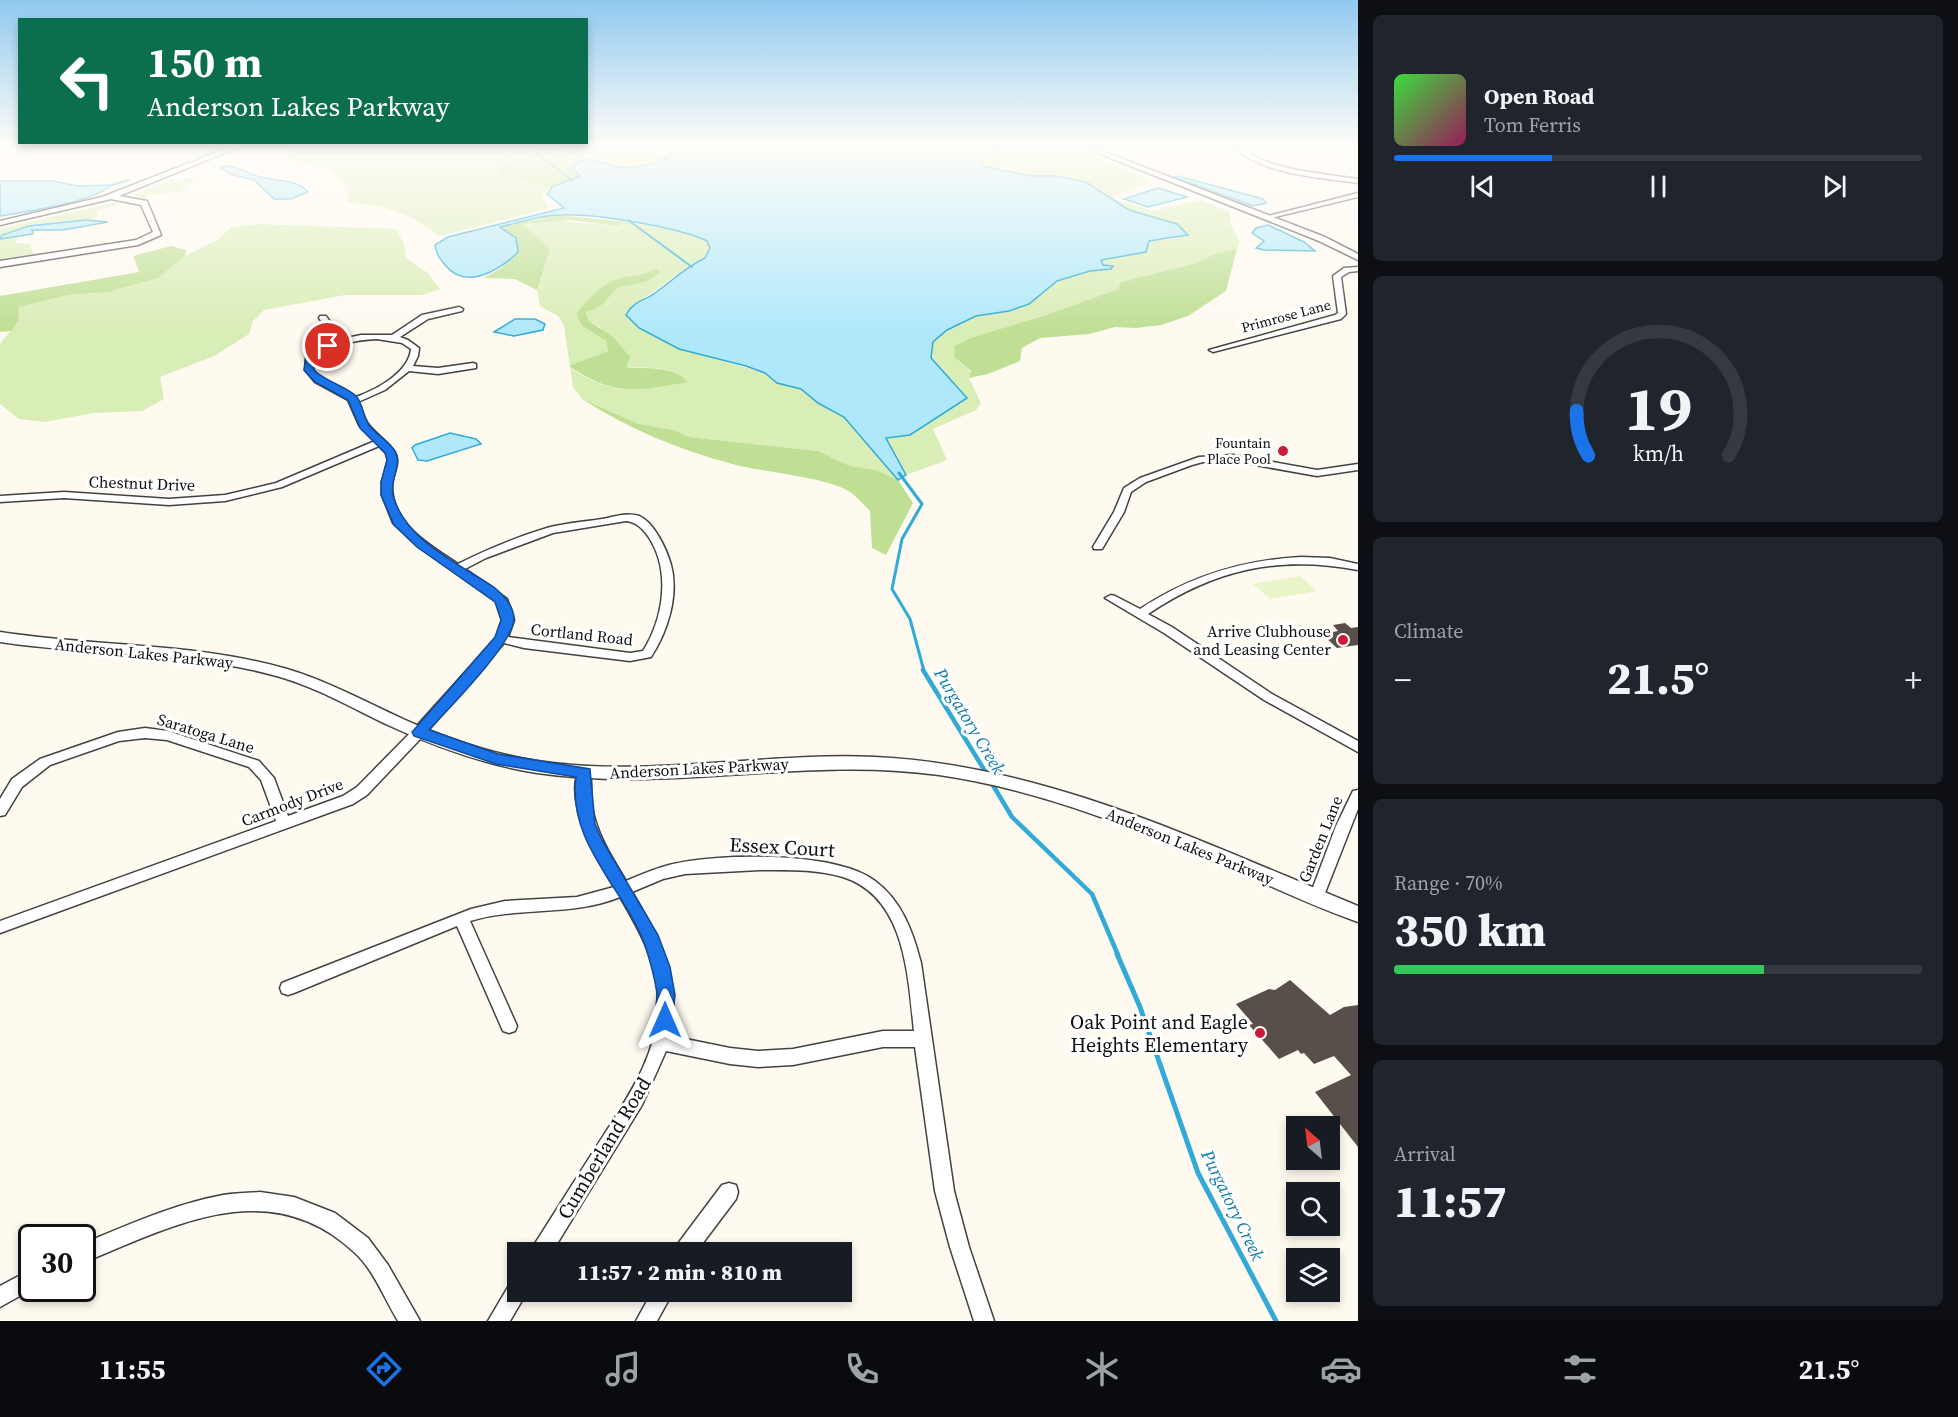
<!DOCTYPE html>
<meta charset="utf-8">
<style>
body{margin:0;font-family:"Source Serif 4",serif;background:#20242c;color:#f1f3f6;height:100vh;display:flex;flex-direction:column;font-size:22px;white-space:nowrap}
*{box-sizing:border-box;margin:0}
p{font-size:20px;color:#9ea1a6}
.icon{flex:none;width:33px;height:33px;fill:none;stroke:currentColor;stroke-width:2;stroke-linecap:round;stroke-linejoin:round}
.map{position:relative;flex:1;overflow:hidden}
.side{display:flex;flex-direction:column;gap:15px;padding:15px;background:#0d0f14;width:600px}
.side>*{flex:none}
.guide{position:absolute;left:18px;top:18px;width:570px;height:126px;border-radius:0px;box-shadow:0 3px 9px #0003;background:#0b6e4f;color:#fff;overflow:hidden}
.needle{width:39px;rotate:332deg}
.buttons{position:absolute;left:1286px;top:1116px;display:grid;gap:12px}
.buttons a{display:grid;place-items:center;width:54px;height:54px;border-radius:0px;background:#171b24;box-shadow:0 3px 9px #0003;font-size:30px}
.speed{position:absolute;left:18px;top:1224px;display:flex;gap:12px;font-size:30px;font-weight:700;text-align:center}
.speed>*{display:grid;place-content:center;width:78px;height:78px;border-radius:50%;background:#171b24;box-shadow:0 3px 9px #0003;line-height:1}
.speed .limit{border:3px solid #111;border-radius:9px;background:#fff;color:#111}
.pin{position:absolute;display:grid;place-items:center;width:51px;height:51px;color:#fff;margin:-26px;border:3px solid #fff;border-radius:50%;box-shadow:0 2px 6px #0007}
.me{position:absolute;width:66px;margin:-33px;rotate:0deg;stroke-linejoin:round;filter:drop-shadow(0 0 4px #0008)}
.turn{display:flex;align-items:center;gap:21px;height:126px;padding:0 30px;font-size:27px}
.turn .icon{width:78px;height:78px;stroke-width:2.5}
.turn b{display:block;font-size:42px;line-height:51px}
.big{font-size:45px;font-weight:800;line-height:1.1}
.side .card{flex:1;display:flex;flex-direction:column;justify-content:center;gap:9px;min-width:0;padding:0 21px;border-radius:9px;background:#20242c}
.side .dial{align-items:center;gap:0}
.dial svg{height:156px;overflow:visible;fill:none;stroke:#363941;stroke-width:7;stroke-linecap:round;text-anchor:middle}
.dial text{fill:#f1f3f6;stroke:none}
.song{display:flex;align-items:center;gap:18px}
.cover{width:72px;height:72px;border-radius:9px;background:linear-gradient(135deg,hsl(120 70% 55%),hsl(330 70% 35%))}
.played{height:6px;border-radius:3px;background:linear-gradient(90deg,#1a73e8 30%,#363941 30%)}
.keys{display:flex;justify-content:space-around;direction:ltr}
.heat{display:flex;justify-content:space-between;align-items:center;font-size:33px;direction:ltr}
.charge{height:9px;border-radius:4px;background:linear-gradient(90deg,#34c759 70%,#363941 0)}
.trip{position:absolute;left:507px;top:1242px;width:345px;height:60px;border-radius:0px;background:#171b24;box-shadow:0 3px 9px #0003;font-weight:800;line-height:60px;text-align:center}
.dock{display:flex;height:96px;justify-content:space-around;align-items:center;background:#090b0e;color:#9ea1a6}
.dock .icon{width:42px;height:42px}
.dock .current{color:#1a73e8}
.dock b{font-size:27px;color:#f1f3f6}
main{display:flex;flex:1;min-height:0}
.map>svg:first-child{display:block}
.green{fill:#d9edb6;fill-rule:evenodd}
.forest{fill:#bfdf94}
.pitch{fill:#eaf4c9}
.water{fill:#b0e8fb;stroke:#31aad8;stroke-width:1.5}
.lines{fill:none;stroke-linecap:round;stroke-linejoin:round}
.stream-far3{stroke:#31aad8;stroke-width:2}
.stream-far2{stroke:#31aad8;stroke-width:3}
.stream-far1{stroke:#31aad8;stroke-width:4.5}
.stream{stroke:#31aad8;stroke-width:5}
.building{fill:#584e4a}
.minor-casing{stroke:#424242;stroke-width:3}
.tertiary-casing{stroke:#424242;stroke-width:3}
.minor{fill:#fff;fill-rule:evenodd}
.tertiary{fill:#fff;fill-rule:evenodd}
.route{fill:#1a73e8;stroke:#114b97;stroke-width:1.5}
.poi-dot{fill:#ca1b39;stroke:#fff;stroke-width:2}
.labels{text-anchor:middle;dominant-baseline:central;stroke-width:6;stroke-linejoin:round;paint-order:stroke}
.far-street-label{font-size:14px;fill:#0f0f0f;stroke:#fff}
.far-poi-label{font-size:14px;fill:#0f0f0f;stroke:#fff;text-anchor:end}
.street-label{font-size:16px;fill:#0f0f0f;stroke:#fff}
.poi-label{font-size:16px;fill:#0f0f0f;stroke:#fff;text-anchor:end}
.water-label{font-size:18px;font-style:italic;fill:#0d7aab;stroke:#fff}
.near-street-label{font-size:20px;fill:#0f0f0f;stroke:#fff}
.near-poi-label{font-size:20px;fill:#0f0f0f;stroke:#fff;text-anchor:end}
</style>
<main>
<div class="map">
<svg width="1358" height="1321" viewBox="0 0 1358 1321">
<rect width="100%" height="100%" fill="#fffaf0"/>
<g class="green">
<path d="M288 147H529L530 153 518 161 503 165 501 173 552 187 541 195 549 208 439 236C407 210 385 207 346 202L350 188C342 183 337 173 328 169 315 163 298 163 284 160L290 153Z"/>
<path d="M652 147H676L672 148 670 157C655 163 639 166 623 167 606 168 589 152 572 166L567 164 560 150C589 140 622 158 652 147Z"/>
<path d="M1005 147H1073L1153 182 1114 195V199L1153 211 1201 200 1230 212V223L1240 242 1237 249 1214 254 1197 263 1121 282 1118 289 1046 315 973 337 954 357 971 372 969 378 981 403 976 410 933 429 947 460 906 475 885 438 910 435 933 342 947 330 976 316 1009 311 1029 304 1057 281 1090 271 1111 269 1112 266 1103 265 1100 260 1146 252 1149 241 1177 239 1161 219 1129 210 1097 187 981 166 980 156Z"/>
<path d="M189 177 197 180 181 187 187 191 148 195 147 199 132 196 173 179 182 181Z"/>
<path d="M112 203H121L97 212 98 216 90 220 29 226 0 236V229Z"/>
<path d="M550 220 617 226 628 222 694 234 707 241 710 248 706 258C678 270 658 292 631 305L679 349 765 373 777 383 801 389 818 403 844 416 898 480 876 470 850 466 818 451 689 437 674 430 639 424 582 399 573 387 564 325 558 316 540 306 537 290 550 249 521 224ZM646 276 647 282 617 287 602 305 586 313 589 321 600 327 626 367C647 369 672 364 687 382 637 391 613 397 569 367L608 351 606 341 581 325 576 314 616 279Z"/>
<path d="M258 224 396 229 404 244 406 258 428 273 440 289 422 295H345L264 310 253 321 249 334 214 356 160 377 164 399 142 411 93 413 45 422 19 419 0 404V344L19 320 17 307 68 295 109 292 158 278 185 256 219 239 231 227Z"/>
<path d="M19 237 15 243 30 244 34 256 0 261V239Z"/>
</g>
<g class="forest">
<path d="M529 147H652C622 158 590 140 560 150L567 158V164L580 176 552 187 501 174 499 169C506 162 521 159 530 153Z"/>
<path d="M556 215 628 222 617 226 571 220 522 224 550 249 537 290 515 279 483 278 503 267 499 227Z"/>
<path d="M171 246 186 250 185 256 158 278 109 292 68 295 18 307 19 320 11 331 0 332V296L139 272 133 256Z"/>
<path d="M1237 249 1226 291 1188 316 1161 325 1136 328 1115 327 1089 334 1040 338 1022 348 1020 361 988 374 969 378 971 371 954 357 955 346 973 337 1046 315 1118 289 1121 282 1197 263 1214 254Z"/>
<path d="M656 268 660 272 646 282 617 288 602 305 586 313 589 321 613 337 630 357 626 367C648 370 671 364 688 382 637 391 614 397 569 366L608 351 606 341 581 325 576 314C587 301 599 286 615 280 630 274 642 278 656 268Z"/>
<path d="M582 399 639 424 674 430 689 437 818 451 850 466 876 470 898 480 913 503 886 555 872 548 870 511C864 505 857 497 850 492 828 477 758 472 729 463 677 449 627 428 582 399Z"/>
</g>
<path class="pitch" d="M1300 576 1317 591 1270 599 1253 584Z"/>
<g class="water">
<path d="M676 147H1005L980 156 982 166 1030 176H1055L1086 182 1129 210 1177 224 1188 235 1149 241 1146 252 1101 260 1103 265 1113 266 1111 269 1090 271 1057 281 1029 304 1009 311 976 316 947 330 933 342 931 358 967 398 910 435 886 438 906 475 898 480 844 417 818 403 801 389 777 383 765 373 746 366 679 349 639 328 626 315C633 301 644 301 655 293 673 280 686 267 705 258L710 248 707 241C678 227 592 213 559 215 540 215 519 223 500 227L516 238 518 252C501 269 467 291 446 266 440 259 436 254 435 245L448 237 564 208 547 194 552 187 580 176 572 166C587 154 602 163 618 167 633 170 656 163 670 157L672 148Z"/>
<path d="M225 166C238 166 245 172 257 176 272 182 297 178 308 192L291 199H274L254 180 230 174 221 168Z"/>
<path d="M1178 176 1263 199 1266 203 1253 206 1174 177Z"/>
<path d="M0 181H53L78 186 112 185C93 202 26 212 0 216Z"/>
<path d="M1158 188 1187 197 1148 207 1124 199Z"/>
<path d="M86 220 108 222 63 230H32L33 234 0 239 2 235 29 226Z"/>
<path d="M1268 225 1304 242 1315 251 1264 250 1256 248 1264 241 1252 233 1256 228Z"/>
<path d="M515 319H535L545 324 543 330 514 336 494 332Z"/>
<path d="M450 433 476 439 481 444 427 461 418 460 412 448 415 445Z"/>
</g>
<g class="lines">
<g class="stream-far3">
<path d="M528 147 573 181"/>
<path d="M112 185 129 180"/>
<path d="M628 220 692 267"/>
</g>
<path class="stream-far2" d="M899 473 922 504 902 539 892 589 910 619 924 671"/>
<g class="stream-far1">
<path d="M923 670 988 776"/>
<path d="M991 782 1012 817 1092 894 1118 955"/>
</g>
<path class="stream" d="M1117 954 1140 1007 1198 1173 1276 1321"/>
</g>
<g class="building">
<path d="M1345 623 1351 628 1358 627V645L1337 648 1322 634 1338 631 1333 625Z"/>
<path d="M1290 980 1330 1015 1344 1007 1358 1005V1147L1315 1092 1351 1075 1334 1056 1314 1064 1304 1053 1301 1054 1298 1050 1279 1059 1249 1025 1253 1024 1236 1004 1269 989 1275 990Z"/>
</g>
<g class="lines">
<defs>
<g id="minor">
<path d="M1233 147C1243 146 1253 156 1262 160 1292 172 1326 174 1358 179V183C1317 177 1265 175 1233 147Z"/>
<path d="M1358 193V197L1267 219 1264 217Z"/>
<path d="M1358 267V271L1349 272 1341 277 1346 314 1341 319 1213 352 1209 350 1335 315 1338 313 1333 276 1344 268Z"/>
<path d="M459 307 463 309 462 311 428 319 400 337 408 340 419 348 418 356 413 366 438 368 473 363 476 364V368L438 374 409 371 385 390 358 402C361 409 364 418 368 424 376 435 390 442 396 455 400 464 392 476 392 486 392 525 430 545 458 564 486 550 517 537 547 528 565 523 584 522 602 519 613 517 627 512 639 516 654 522 667 550 671 565 679 595 668 631 651 657L630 661 524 648 504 643 424 735 367 795 353 804 0 933V921L276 821 261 780 249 767 167 740 145 738 119 741 50 765 22 787 5 815 0 816V799L12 779 40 759 118 732 145 728 168 731 259 761 274 778 288 816 343 796 357 787 414 729 496 638 502 620 496 601 418 546 393 523 382 495V482L388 460 386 453 379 446 282 487 225 501 169 505 64 498 0 502V496L64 492 169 499 225 495 276 483 375 441 359 425 348 400 315 382 305 370 306 358 315 351 335 342 319 318 320 316H326L342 339 361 335H392L422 315ZM377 339 402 343 411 349C409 372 378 389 356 397L321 378 313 370V361C332 345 353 340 377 339ZM626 521C636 522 642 528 648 536 671 570 664 617 643 651L630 653 508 637 514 620 507 599 465 569 486 558 553 533Z"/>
<path d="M1233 455 1317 470 1358 464V470L1317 476 1233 461 1203 462 1192 465 1146 482 1131 492 1124 512 1102 549H1094L1093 547 1114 512 1124 488 1140 478 1199 457Z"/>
<path d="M1301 557 1330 558 1358 564V570C1279 555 1215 569 1148 614L1172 627 1272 694 1358 741V752L1264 700 1164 633 1105 598 1111 595 1115 596 1140 609C1190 576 1242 560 1301 557Z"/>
<path d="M584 768 589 770C593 780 590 796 592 807 597 835 612 858 626 881 640 875 654 869 669 865 716 853 836 851 875 881 902 901 913 932 921 963L954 1191 969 1247 994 1321H974L950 1247 935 1191 915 1047H883L793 1065 758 1067 730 1064 666 1051 642 1105 552 1252H532L534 1245C554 1214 573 1183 593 1152 623 1104 662 1054 658 994 656 959 637 926 620 897 571 917 519 906 470 921L517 1026 515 1031 509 1033 503 1031 457 926 294 993 288 995 282 993 280 988 282 983 471 909 505 901 577 897 614 887C597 859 564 802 579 770ZM760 870C787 870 816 869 843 877 906 897 908 977 914 1031H883L793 1049 758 1051 730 1048 671 1036C681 978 661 941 632 892L663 879 685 874Z"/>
<path d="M1358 790V809L1323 898 1321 902 1316 904 1311 902 1309 898 1336 826 1353 791Z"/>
<path d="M729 1183 736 1185 738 1192 736 1199 696 1252H675L677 1245 722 1185Z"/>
<path d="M260 1192 294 1197 335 1213 368 1238 388 1265 420 1321H398C384 1298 374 1270 354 1252 269 1173 173 1226 82 1263V1244C128 1225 174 1204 223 1195 235 1193 247 1193 260 1192Z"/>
<path d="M32 1269V1288H34L0 1307V1286Z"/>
<path d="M518 1279V1292H527L510 1321H488L511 1282Z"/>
<path d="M652 1292H673L657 1321H636Z"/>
</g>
<g id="tertiary">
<path d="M230 147H239L119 196 147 201 161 235 138 245 0 267V261L136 240 153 232 141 205 111 199 0 225V221L102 197Z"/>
<path d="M1083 147H1092L1325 237 1358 254V260L1319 241Z"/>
<path d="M0 632C95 647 194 642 287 669 327 681 364 701 403 719 446 738 491 754 537 761 650 778 762 752 875 757 1046 765 1203 843 1358 906V922C1318 908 1279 890 1241 873 1144 832 1044 790 939 775 805 756 671 793 537 773 486 765 436 747 390 726 354 709 318 688 280 677 190 651 92 656 0 642Z"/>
</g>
</defs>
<use href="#minor" class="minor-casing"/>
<use href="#tertiary" class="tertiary-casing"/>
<use href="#minor" class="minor"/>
<use href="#tertiary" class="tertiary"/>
</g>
<linearGradient id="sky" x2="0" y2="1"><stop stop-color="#91c9f0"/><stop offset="0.44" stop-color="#fffdf8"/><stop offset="1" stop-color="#fffdf8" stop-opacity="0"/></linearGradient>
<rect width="1358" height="332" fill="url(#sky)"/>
<path class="route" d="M325 344 333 346 314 361V370C326 382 344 385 356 396 363 403 363 417 369 425 376 435 389 441 395 451 403 464 389 481 393 495 404 540 460 564 495 588 504 596 514 606 514 619 513 644 448 709 429 730L498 754 590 769 595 824 602 840 658 935 670 967 675 995 671 1026 665 1028 658 1026C653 1015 657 1005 657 994 655 977 650 961 645 945 624 888 567 843 576 777L496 764 414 736 412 732 495 637 501 620 495 602 417 547 394 525 381 495V482L387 460 385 453 360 428 348 400 315 382 304 370 306 358Z"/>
<g class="poi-dot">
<circle cx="1283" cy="451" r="6"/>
<circle cx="1343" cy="640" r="6"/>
<circle cx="1260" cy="1033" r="6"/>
</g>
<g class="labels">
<g class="far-street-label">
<text transform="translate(1286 316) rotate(-15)">Primrose Lane</text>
</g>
<g class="far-poi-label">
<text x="1271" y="443">Fountain<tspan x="1271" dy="16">Place Pool</tspan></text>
</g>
<g class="street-label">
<text transform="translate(142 483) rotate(2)">Chestnut Drive</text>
<text transform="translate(582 634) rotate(6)">Cortland Road</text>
<text transform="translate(144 653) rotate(6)">Anderson Lakes Parkway</text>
<text transform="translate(206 733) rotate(17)">Saratoga Lane</text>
<text transform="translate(699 768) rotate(-3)">Anderson Lakes Parkway</text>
<text transform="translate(292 802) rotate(-21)">Carmody Drive</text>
<text transform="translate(1320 839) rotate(-68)">Garden Lane</text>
<text transform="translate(1190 846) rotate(22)">Anderson Lakes Parkway</text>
</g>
<g class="poi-label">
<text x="1331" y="631">Arrive Clubhouse<tspan x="1331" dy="18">and Leasing Center</tspan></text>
</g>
<g class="water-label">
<text transform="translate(970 721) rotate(59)">Purgatory Creek</text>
<text transform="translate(1233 1205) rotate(64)">Purgatory Creek</text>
</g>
<g class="near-street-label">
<text transform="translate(782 847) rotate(3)">Essex Court</text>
<text transform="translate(604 1148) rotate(-59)">Cumberland Road</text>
</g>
<g class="near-poi-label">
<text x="1248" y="1022">Oak Point and Eagle<tspan x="1248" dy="23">Heights Elementary</tspan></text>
</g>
</g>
</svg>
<div class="buttons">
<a><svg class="needle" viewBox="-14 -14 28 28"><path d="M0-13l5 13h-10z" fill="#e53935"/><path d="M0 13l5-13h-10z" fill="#9ea1a6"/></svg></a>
<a><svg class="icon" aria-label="search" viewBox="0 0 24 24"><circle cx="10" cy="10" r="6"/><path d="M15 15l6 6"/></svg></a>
<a><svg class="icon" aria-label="layers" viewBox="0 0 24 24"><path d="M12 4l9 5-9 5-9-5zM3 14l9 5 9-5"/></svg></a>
</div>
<div class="speed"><div class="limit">30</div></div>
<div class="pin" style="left:328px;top:346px;background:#d93025"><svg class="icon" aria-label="arrive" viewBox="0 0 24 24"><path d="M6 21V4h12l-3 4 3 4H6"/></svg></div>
<svg class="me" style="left:665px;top:1020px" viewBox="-20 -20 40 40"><path d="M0-17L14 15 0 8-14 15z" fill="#1a73e8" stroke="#fff" stroke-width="4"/></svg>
<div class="trip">11:57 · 2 min · 810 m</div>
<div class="guide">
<div class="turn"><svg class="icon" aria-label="left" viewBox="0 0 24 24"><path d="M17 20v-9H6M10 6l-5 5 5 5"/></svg><div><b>150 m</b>Anderson Lakes Parkway</div></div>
</div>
</div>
<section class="side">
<div class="card">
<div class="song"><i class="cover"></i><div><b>Open Road</b><p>Tom Ferris</p></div></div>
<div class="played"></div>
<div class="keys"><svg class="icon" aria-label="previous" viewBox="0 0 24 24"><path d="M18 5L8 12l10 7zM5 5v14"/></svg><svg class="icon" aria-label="pause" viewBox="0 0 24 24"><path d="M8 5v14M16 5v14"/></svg><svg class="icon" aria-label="next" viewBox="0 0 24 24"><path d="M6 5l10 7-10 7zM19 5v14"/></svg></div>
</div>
<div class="card dial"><svg viewBox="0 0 100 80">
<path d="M14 69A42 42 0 1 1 86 69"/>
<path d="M14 69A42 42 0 0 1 8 46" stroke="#1a73e8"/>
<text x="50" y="56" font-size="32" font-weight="700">19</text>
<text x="50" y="72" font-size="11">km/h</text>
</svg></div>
<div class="card"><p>Climate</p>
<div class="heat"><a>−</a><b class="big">21.5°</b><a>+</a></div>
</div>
<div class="card"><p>Range · 70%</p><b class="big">350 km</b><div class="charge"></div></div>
<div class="card"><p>Arrival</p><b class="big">11:57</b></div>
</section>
</main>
<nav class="dock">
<b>11:55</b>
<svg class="icon current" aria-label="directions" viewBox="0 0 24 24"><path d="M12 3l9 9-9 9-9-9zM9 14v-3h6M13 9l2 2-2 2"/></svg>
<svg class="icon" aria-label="music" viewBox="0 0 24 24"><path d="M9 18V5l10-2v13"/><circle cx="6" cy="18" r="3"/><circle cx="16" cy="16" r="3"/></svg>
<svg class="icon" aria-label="phone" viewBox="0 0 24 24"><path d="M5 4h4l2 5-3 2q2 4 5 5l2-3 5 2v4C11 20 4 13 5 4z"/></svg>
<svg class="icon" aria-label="climate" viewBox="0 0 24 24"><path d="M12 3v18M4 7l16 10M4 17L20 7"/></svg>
<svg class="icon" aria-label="car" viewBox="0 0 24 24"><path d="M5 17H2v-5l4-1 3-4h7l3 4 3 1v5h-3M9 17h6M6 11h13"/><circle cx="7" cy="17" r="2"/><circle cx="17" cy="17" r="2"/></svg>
<svg class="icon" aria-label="filters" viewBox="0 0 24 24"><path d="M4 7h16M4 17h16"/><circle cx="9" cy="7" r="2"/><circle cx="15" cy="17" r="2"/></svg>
<b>21.5°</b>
</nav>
